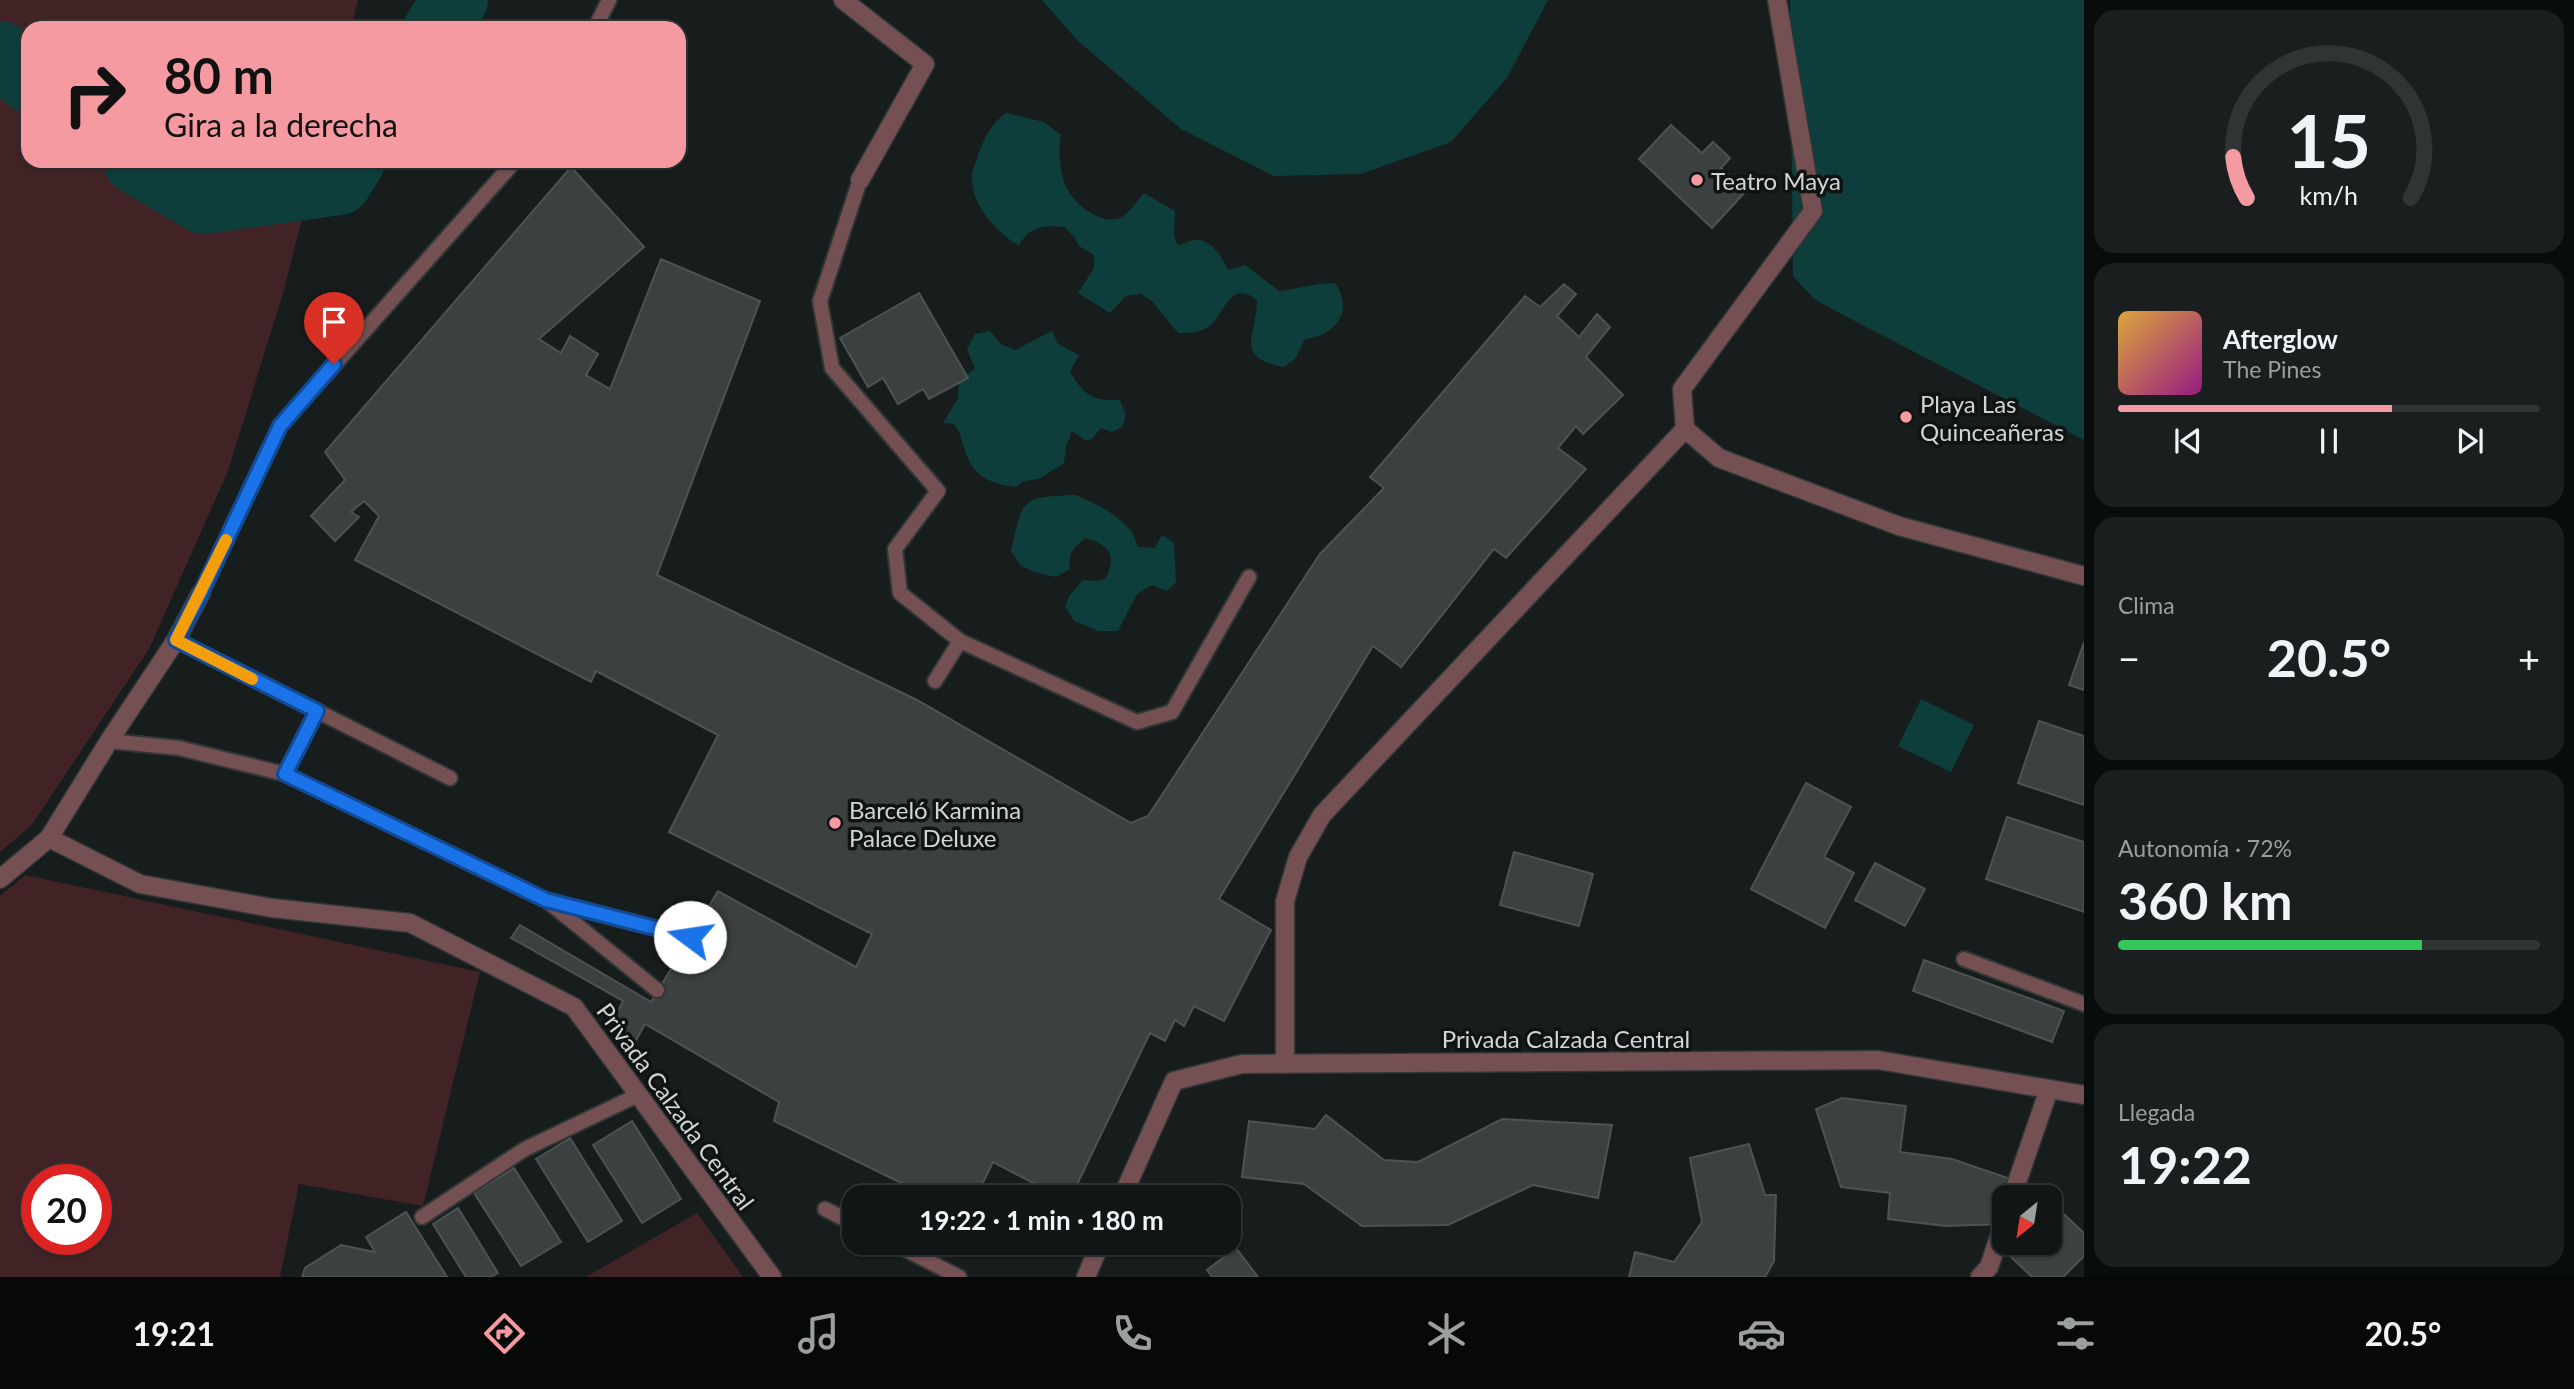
<!DOCTYPE html>
<html lang="es">
<meta charset="utf-8">
<style>
body{margin:0;font-family:Lato,sans-serif;background:#1a1e1e;color:#f1f3f6;height:100vh;display:flex;flex-direction:column;font-size:26px;white-space:nowrap}
*{box-sizing:border-box;margin:0}
p{font-size:23px;color:#9c9fa0}
.icon{flex:none;width:38px;height:38px;fill:none;stroke:currentColor;stroke-width:2;stroke-linecap:round;stroke-linejoin:round}
.map{position:relative;flex:1;overflow:hidden}
.details{display:flex;flex-direction:column;gap:10px;padding:10px;background:#090c0c;width:490px}
.details>*{flex:none}
.top-card{position:absolute;left:21px;top:21px;width:665px;height:147px;border-radius:21px;box-shadow:0 2px 5px #0004,0 0 0 2px #303434;background:#f49aa0;color:#111;overflow:hidden}
.needle{width:46px;rotate:210deg}
.controls{position:absolute;left:1992px;top:1185px;display:grid;gap:14px}
.controls a{display:grid;place-items:center;width:70px;height:70px;border-radius:14px;background:#111515;box-shadow:0 2px 5px #0004,0 0 0 2px #303434;font-size:35px}
.speed{position:absolute;left:21px;top:1164px;display:flex;gap:14px;font-size:35px;font-weight:700;text-align:center}
.speed>*{display:grid;place-content:center;width:91px;height:91px;border-radius:50%;background:#111515;box-shadow:0 2px 5px #0004,0 0 0 2px #303434;line-height:1}
.speed .limit{border:10px solid #d22;background:#fff;color:#111}
.pin{position:absolute;display:grid;place-items:center;width:60px;height:60px;color:#fff;margin:-72px -30px;border-radius:50% 50% 50% 0;rotate:-45deg;box-shadow:0 0 7px #0007}
.pin .icon{rotate:45deg}
.me{position:absolute;width:77px;margin:-38px;rotate:284deg;stroke-linejoin:round;filter:drop-shadow(0 0 5px #0008)}
.turn{display:flex;align-items:center;gap:24px;height:147px;padding:0 28px;font-size:32px}
.turn .icon{width:91px;height:91px;stroke-width:2.5}
.turn b{display:block;font-size:49px;line-height:60px}
.big{font-size:52px;font-weight:700;line-height:1.1}
.details .tile{flex:1;display:flex;flex-direction:column;justify-content:center;gap:10px;min-width:0;padding:0 24px;border-radius:21px;background:#1a1e1e}
.details .dial{align-items:center;gap:0}
.dial svg{height:182px;overflow:visible;fill:none;stroke:#303434;stroke-width:7;stroke-linecap:round;text-anchor:middle}
.dial text{fill:#f1f3f6;stroke:none}
.song{display:flex;align-items:center;gap:21px}
.cover{width:84px;height:84px;border-radius:10px;background:linear-gradient(135deg,hsl(40 70% 55%),hsl(310 70% 35%))}
.played{height:7px;border-radius:4px;background:linear-gradient(90deg,#f49aa0 65%,#303434 65%)}
.keys{display:flex;justify-content:space-around;direction:ltr}
.heat{display:flex;justify-content:space-between;align-items:center;font-size:38px;direction:ltr}
.charge{height:10px;border-radius:5px;background:linear-gradient(90deg,#34c759 72%,#303434 0)}
.trip{position:absolute;left:842px;top:1185px;width:399px;height:70px;border-radius:21px;background:#111515;box-shadow:0 2px 5px #0004,0 0 0 2px #303434;font-weight:700;line-height:70px;text-align:center}
.tabs{display:flex;height:112px;justify-content:space-around;align-items:center;background:#070808;color:#9c9fa0}
.tabs .icon{width:49px;height:49px}
.tabs .on{color:#f49aa0}
.tabs b{font-size:32px;color:#f1f3f6}
main{display:flex;flex:1;min-height:0}
.map>svg:first-child{display:block}
.green{fill:#412326;fill-rule:evenodd}
.water{fill:#0d3e3b}
.lines{fill:none;stroke-linecap:round;stroke-linejoin:round}
.river{stroke:#0d3e3b;stroke-width:66}
.building{fill:#3b4140;stroke:#4d5353;stroke-width:2}
.lane-casing{stroke:#313636;stroke-width:18}
.street-casing{stroke:#313636;stroke-width:21}
.lane{stroke:#745052;stroke-width:14}
.street{stroke:#745052;stroke-width:18}
.route-casing{stroke:#114b97;stroke-width:18}
.route{stroke:#1a73e8;stroke-width:12}
.slow{stroke:#f59e0b;stroke-width:12}
.poi-dot{fill:#f49aa0;stroke:#0f1313;stroke-width:2.5}
.labels{text-anchor:middle;dominant-baseline:central;stroke-width:7;stroke-linejoin:round;paint-order:stroke}
.poi-label{font-size:24px;fill:#d1d5d4;stroke:#0f1313;text-anchor:start}
.street-label{font-size:24px;fill:#d1d5d4;stroke:#0f1313}
</style>
<main>
<div class="map">
<svg width="2084" height="1277" viewBox="0 0 2084 1277">
<rect width="100%" height="100%" fill="#171c1c"/>
<g class="green">
<path d="M0 0H358L351 28H28V161H317L283 293 228 471 149 649 31 826 0 852Z"/>
<path d="M25 875 480 972 423 1206 299 1184 280 1277H0V896ZM37 1180H96V1239H37Z"/>
<path d="M697 1213 743 1277H586Z"/>
</g>
<g class="water">
<path d="M1042 0H1548L1507 78 1451 142 1361 174 1274 176 1181 129 1077 40Z"/>
<path d="M1790 0H2084V440L1845 316 1814 299 1793 276Z"/>
<path d="M1006 113 1044 122 1061 135C1058 149 1060 171 1065 184 1072 202 1097 223 1117 219 1129 216 1136 201 1144 193L1175 211 1174 236 1178 245C1183 245 1190 240 1195 240 1211 239 1223 258 1228 270L1245 265 1279 291C1298 289 1315 283 1335 283 1354 311 1337 335 1305 339L1295 359 1284 367C1232 357 1257 335 1257 300 1230 279 1225 312 1211 325 1201 333 1190 333 1178 333L1152 301 1141 294 1126 296 1110 313 1078 293 1094 268V255L1079 246 1075 238 1065 227C1044 225 1029 226 1019 246 997 232 973 208 972 180 971 172 976 162 979 153 985 136 991 124 1006 113Z"/>
<path d="M990 331 1001 344 1015 350 1052 331 1058 344 1079 355 1070 372C1085 396 1092 401 1120 400L1126 415 1122 427 1112 432 1101 428 1092 439 1085 440 1072 431 1066 447 1064 463 1039 479 1024 481 1016 487C995 485 975 478 967 456 962 443 962 435 954 424L943 423 958 398 959 380 975 369 967 349 975 334Z"/>
<path d="M1076 495C1095 504 1118 514 1131 531 1134 535 1136 542 1138 547L1155 548 1162 535 1174 543 1176 582 1167 591 1152 585 1137 594 1118 631H1098L1074 621 1065 606 1070 595 1083 580 1095 581 1105 579C1118 556 1109 545 1086 538 1074 546 1067 555 1070 569L1056 577 1034 572 1021 566 1011 551C1023 498 1020 497 1076 495Z"/>
<path d="M1921 699 1974 725 1951 772 1898 746Z"/>
</g>
<g class="lines">
<g class="river">
<path d="M437 28 455 0"/>
<path d="M0 54 28 79"/>
<path d="M136 161 204 201 339 182 352 161"/>
</g>
</g>
<g class="building">
<path d="M1671 125 1702 153 1713 142 1730 158 1721 168 1746 191 1712 228 1639 159Z"/>
<path d="M571 167 644 247 539 339 561 353 570 336 598 354 586 375 610 389 661 259 760 301 657 575 917 700 1131 823 1148 816 1320 554 1384 488 1370 477 1525 296 1540 307 1564 284 1576 294 1557 316 1579 337 1597 314 1610 327 1586 357 1623 395 1583 434 1576 426 1558 448 1586 469 1506 558 1494 549 1401 667 1373 646 1219 899 1271 930 1224 1021 1194 1006 1184 1026 1175 1020 1165 1041 1150 1033 1071 1197H1060L993 1162 976 1197H930L774 1121 779 1102 645 1024 634 1044 609 1030 623 1001 511 938 520 925 651 1002 718 891 856 967 872 934 669 832 718 735 596 671 591 682 355 560 379 516 364 501 351 512 359 517 335 541 311 516 345 480 325 452Z"/>
<path d="M919 293 968 378 929 399 923 389 898 404 883 378 868 387 840 338Z"/>
<path d="M2084 642V690L2069 685Z"/>
<path d="M2039 721 2084 736V805L2018 783Z"/>
<path d="M1806 783 1851 807 1824 857 1854 873 1825 928 1751 889Z"/>
<path d="M2007 817 2084 842V912L1986 879Z"/>
<path d="M1514 852 1593 874 1579 926 1500 905Z"/>
<path d="M1875 863 1925 889 1905 926 1855 900Z"/>
<path d="M1924 960 2064 1011 2052 1042 1913 991Z"/>
<path d="M1842 1098 1906 1106 1900 1152 1952 1159 2037 1188 2046 1197H2004V1224L1945 1226 1888 1219 1890 1193 1841 1187 1816 1109Z"/>
<path d="M1326 1115 1384 1160 1418 1162 1502 1119 1612 1125 1598 1198 1533 1185 1448 1225 1362 1226 1304 1184 1242 1177 1249 1121 1315 1129Z"/>
<path d="M632 1121 681 1199 642 1223 593 1145Z"/>
<path d="M570 1138 622 1221 588 1242 536 1159Z"/>
<path d="M1749 1144 1765 1195H1776L1774 1261 1765 1277H1629L1635 1252 1674 1262 1702 1222 1690 1158Z"/>
<path d="M514 1168 561 1242 521 1266 474 1193Z"/>
<path d="M2049 1200 2084 1233V1256L2063 1277H2032L2007 1253 2008 1242H2049Z"/>
<path d="M458 1208 498 1273 491 1277H466L433 1224Z"/>
<path d="M406 1212 447 1277H302L305 1268 341 1245 375 1252 366 1237Z"/>
<path d="M1236 1248 1258 1277H1212L1207 1270Z"/>
</g>
<g class="lines">
<defs>
<g id="lane">
<path d="M595 28 609 0"/>
<path d="M860 180 820 301 832 368 938 491 895 549 900 593 960 641"/>
<path d="M201 593 280 426 515 161"/>
<path d="M176 640 450 778"/>
<path d="M935 681 960 641 1137 722 1172 712 1249 577"/>
<path d="M109 741 179 748 285 774 546 900 657 990"/>
<path d="M285 774 317 711"/>
<path d="M553 902 690 937"/>
<path d="M1964 959 2084 1004"/>
<path d="M825 1209 854 1224"/>
<path d="M422 1217 525 1149 638 1095"/>
<path d="M891 1242 959 1277"/>
</g>
<g id="street">
<path d="M843 0 925 64 860 180"/>
<path d="M1777 0 1813 211 1682 389 1685 429 1719 458 1899 526 2084 576"/>
<path d="M49 838 140 884 272 908 410 923 574 1007 772 1277"/>
<path d="M0 879 49 838 109 741 176 640 201 593"/>
<path d="M1285 1064V901L1298 857 1322 815 1685 429"/>
<path d="M1122 1197 1174 1081 1242 1064 1878 1060 2084 1095"/>
<path d="M2012 1197 2049 1089"/>
<path d="M1086 1277 1101 1242"/>
<path d="M1980 1277 1989 1267 2004 1223"/>
</g>
</defs>
<use href="#lane" class="lane-casing"/>
<use href="#street" class="street-casing"/>
<use href="#lane" class="lane"/>
<use href="#street" class="street"/>
</g>
<g class="lines">
<defs>
<path id="route" d="M334 364 280 426 201 593 176 640 317 711 285 774 546 900 690 937"/>
</defs>
<use href="#route" class="route-casing"/>
<use href="#route" class="route"/>
<path class="slow" d="M226 540 176 640 252 679"/>
</g>
<g class="poi-dot">
<circle cx="1697" cy="180" r="7"/>
<circle cx="1906" cy="417" r="7"/>
<circle cx="835" cy="823" r="7"/>
</g>
<g class="labels">
<g class="poi-label">
<text x="1711" y="180">Teatro Maya</text>
<text x="1920" y="403">Playa Las<tspan x="1920" dy="28">Quinceañeras</tspan></text>
<text x="849" y="809">Barceló Karmina<tspan x="849" dy="28">Palace Deluxe</tspan></text>
</g>
<g class="street-label">
<text x="1566" y="1038">Privada Calzada Central</text>
<text transform="translate(676 1106) rotate(54)">Privada Calzada Central</text>
</g>
</g>
</svg>
<div class="controls">
<a><svg class="needle" viewBox="-14 -14 28 28"><path d="M0-13l5 13h-10z" fill="#e53935"/><path d="M0 13l5-13h-10z" fill="#9c9fa0"/></svg></a>
</div>
<div class="speed"><div class="limit">20</div></div>
<div class="pin" style="left:334px;top:364px;background:#d93025"><svg class="icon" aria-label="arrive" viewBox="0 0 24 24"><path d="M6 21V4h12l-3 4 3 4H6"/></svg></div>
<svg class="me" style="left:690px;top:937px" viewBox="-20 -20 40 40"><circle r="19" fill="#fff"/><path d="M0-13L10 11 0 6-10 11z" fill="#1a73e8"/></svg>
<div class="trip">19:22 · 1 min · 180 m</div>
<div class="top-card">
<div class="turn"><svg class="icon" aria-label="right" viewBox="0 0 24 24"><path d="M7 20v-9h11M14 6l5 5-5 5"/></svg><div><b>80 m</b>Gira a la derecha</div></div>
</div>
</div>
<section class="details">
<div class="tile dial"><svg viewBox="0 0 100 80">
<path d="M14 69A42 42 0 1 1 86 69"/>
<path d="M14 69A42 42 0 0 1 8 51" stroke="#f49aa0"/>
<text x="50" y="56" font-size="32" font-weight="700">15</text>
<text x="50" y="72" font-size="11">km/h</text>
</svg></div>
<div class="tile">
<div class="song"><i class="cover"></i><div><b>Afterglow</b><p>The Pines</p></div></div>
<div class="played"></div>
<div class="keys"><svg class="icon" aria-label="previous" viewBox="0 0 24 24"><path d="M18 5L8 12l10 7zM5 5v14"/></svg><svg class="icon" aria-label="pause" viewBox="0 0 24 24"><path d="M8 5v14M16 5v14"/></svg><svg class="icon" aria-label="next" viewBox="0 0 24 24"><path d="M6 5l10 7-10 7zM19 5v14"/></svg></div>
</div>
<div class="tile"><p>Clima</p>
<div class="heat"><a>−</a><b class="big">20.5°</b><a>+</a></div>
</div>
<div class="tile"><p>Autonomía · 72%</p><b class="big">360 km</b><div class="charge"></div></div>
<div class="tile"><p>Llegada</p><b class="big">19:22</b></div>
</section>
</main>
<nav class="tabs">
<b>19:21</b>
<svg class="icon on" aria-label="directions" viewBox="0 0 24 24"><path d="M12 3l9 9-9 9-9-9zM9 14v-3h6M13 9l2 2-2 2"/></svg>
<svg class="icon" aria-label="music" viewBox="0 0 24 24"><path d="M9 18V5l10-2v13"/><circle cx="6" cy="18" r="3"/><circle cx="16" cy="16" r="3"/></svg>
<svg class="icon" aria-label="phone" viewBox="0 0 24 24"><path d="M5 4h4l2 5-3 2q2 4 5 5l2-3 5 2v4C11 20 4 13 5 4z"/></svg>
<svg class="icon" aria-label="climate" viewBox="0 0 24 24"><path d="M12 3v18M4 7l16 10M4 17L20 7"/></svg>
<svg class="icon" aria-label="car" viewBox="0 0 24 24"><path d="M5 17H2v-5l4-1 3-4h7l3 4 3 1v5h-3M9 17h6M6 11h13"/><circle cx="7" cy="17" r="2"/><circle cx="17" cy="17" r="2"/></svg>
<svg class="icon" aria-label="filters" viewBox="0 0 24 24"><path d="M4 7h16M4 17h16"/><circle cx="9" cy="7" r="2"/><circle cx="15" cy="17" r="2"/></svg>
<b>20.5°</b>
</nav>
